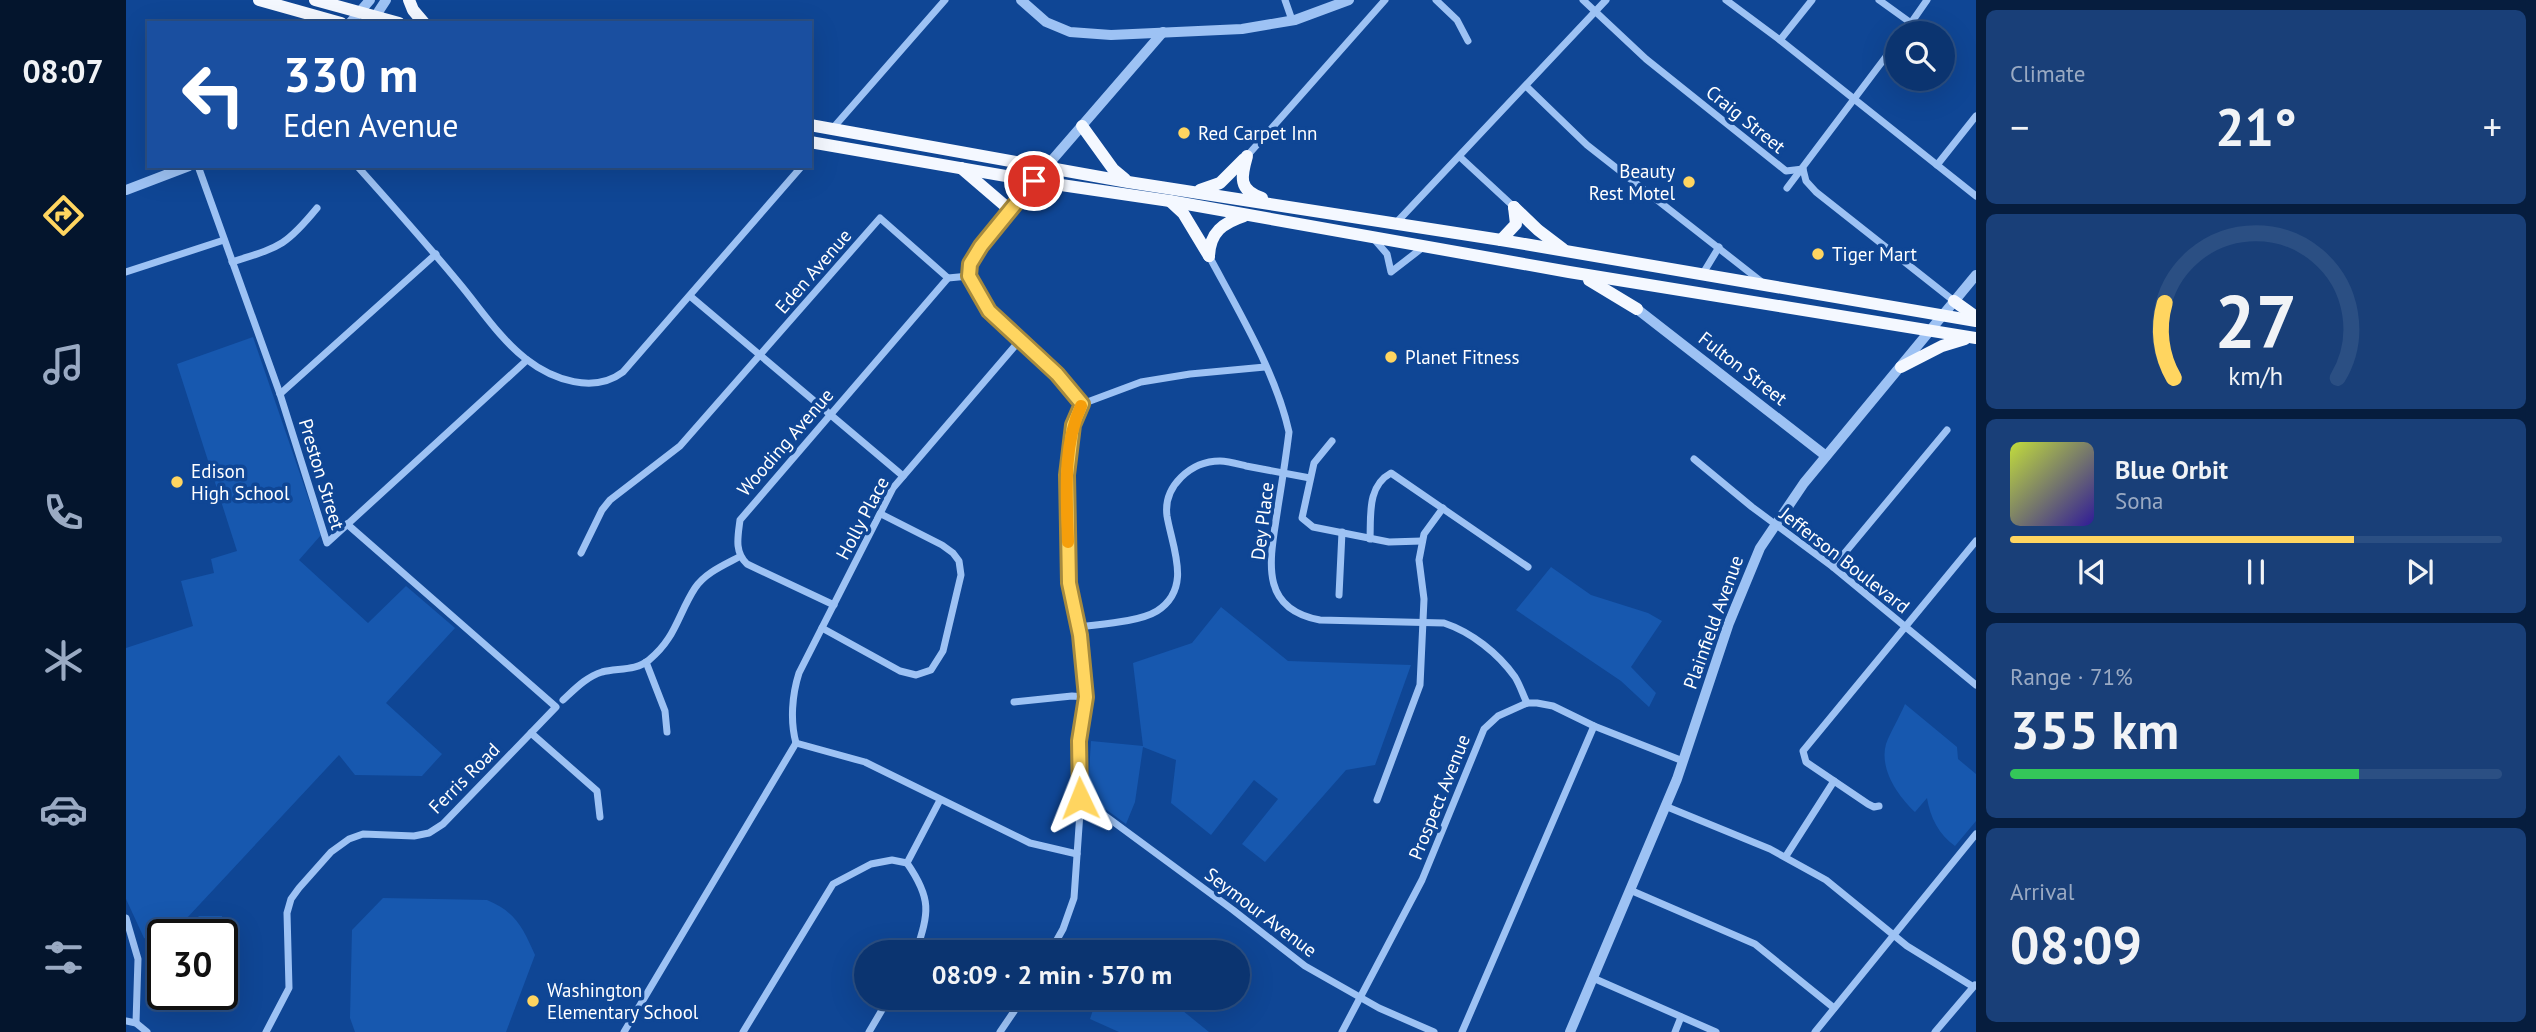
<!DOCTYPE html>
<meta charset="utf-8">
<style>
body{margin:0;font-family:"PT Sans",sans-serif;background:#193f78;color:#f1f3f6;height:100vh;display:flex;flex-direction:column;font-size:26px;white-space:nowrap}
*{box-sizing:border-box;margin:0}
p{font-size:23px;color:#9aaac3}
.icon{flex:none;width:38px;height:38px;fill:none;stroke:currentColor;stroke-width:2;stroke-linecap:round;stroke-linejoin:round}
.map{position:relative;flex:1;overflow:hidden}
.side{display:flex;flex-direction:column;gap:10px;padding:10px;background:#061d3e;width:560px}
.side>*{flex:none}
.banner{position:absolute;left:21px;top:21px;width:665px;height:147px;border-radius:0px;box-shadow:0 7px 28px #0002,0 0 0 2px #2b4f83;background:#1a4fa0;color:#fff;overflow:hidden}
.tools{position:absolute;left:1759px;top:21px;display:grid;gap:14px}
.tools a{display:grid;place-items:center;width:70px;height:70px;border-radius:50%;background:#0b3470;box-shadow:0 7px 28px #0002,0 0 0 2px #2b4f83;font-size:35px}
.speed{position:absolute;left:21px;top:919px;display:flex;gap:14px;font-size:35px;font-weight:700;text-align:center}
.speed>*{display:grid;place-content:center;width:91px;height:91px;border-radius:50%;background:#0b3470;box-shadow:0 7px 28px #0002,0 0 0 2px #2b4f83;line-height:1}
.speed .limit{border:4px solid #111;border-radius:10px;background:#fff;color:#111}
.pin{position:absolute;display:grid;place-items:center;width:60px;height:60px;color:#fff;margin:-30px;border:4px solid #fff;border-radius:50%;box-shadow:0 2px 7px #0007}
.me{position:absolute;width:77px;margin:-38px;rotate:358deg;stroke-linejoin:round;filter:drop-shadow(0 0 5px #0008)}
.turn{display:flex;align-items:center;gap:24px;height:147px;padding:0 21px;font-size:32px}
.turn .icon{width:91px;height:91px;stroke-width:2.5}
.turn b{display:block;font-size:49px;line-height:60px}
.big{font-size:52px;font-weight:700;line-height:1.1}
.side .widget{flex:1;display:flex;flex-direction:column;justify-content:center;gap:10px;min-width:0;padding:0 24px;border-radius:10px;background:#193f78}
.side .dial{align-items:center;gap:0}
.dial svg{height:182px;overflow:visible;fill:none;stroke:#2b4f83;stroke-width:7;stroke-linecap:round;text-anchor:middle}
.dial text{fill:#f1f3f6;stroke:none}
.song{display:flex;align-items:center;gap:21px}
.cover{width:84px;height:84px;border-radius:10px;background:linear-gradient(135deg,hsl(70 70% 55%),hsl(250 70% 35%))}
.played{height:7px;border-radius:4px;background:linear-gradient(90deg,#ffd560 70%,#2b4f83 70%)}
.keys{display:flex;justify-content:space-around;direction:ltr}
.heat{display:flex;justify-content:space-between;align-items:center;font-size:38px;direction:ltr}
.charge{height:10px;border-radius:5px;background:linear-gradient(90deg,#34c759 71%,#2b4f83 0)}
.trip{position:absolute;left:728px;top:940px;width:396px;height:70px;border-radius:35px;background:#0b3470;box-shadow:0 7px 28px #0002,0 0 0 2px #2b4f83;font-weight:700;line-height:70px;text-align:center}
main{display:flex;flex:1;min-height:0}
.tabs{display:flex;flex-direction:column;width:126px;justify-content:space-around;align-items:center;background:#04152d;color:#9aaac3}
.tabs .icon{width:49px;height:49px}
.tabs .active{color:#ffd560}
.tabs b{font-size:32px;color:#f1f3f6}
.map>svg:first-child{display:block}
.green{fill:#1758af}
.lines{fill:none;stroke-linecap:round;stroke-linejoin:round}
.minor{stroke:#9dc2f4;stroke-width:7}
.tertiary{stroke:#9dc2f4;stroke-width:10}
.trunk{stroke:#f4f8ff;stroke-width:12}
.route-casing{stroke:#a68a3e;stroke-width:18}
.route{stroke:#ffd560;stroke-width:12}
.slow{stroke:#f59e0b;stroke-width:12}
.poi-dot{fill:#ffd560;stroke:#0f4695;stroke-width:2.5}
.labels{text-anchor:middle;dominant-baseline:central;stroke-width:7;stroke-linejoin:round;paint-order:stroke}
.street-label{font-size:19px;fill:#fff;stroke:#0f4695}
.poi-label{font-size:19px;fill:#fff;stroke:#0f4695;text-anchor:start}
</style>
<main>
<nav class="tabs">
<b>08:07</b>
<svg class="icon active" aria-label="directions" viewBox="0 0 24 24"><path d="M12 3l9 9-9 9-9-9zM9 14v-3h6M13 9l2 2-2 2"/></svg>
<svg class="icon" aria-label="music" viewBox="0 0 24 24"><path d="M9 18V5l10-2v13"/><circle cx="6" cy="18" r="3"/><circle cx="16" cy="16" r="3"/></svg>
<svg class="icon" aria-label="phone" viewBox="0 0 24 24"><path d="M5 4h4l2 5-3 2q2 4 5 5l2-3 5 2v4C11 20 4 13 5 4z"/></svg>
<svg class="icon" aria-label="climate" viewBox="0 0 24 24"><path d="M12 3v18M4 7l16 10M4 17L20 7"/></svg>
<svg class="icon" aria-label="car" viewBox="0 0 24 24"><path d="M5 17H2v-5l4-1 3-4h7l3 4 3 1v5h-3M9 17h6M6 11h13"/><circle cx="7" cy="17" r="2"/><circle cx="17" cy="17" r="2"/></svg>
<svg class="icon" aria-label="filters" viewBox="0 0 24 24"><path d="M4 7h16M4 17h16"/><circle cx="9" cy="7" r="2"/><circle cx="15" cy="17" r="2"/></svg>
</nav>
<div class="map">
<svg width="1850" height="1032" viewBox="0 0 1850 1032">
<rect width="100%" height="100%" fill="#0f4695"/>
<g class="green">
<path d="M127 337 195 535 173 560 242 623 280 586 329 628 260 703 316 754 296 776 229 775 213 755 46 934H37V945L18 938 0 899V648L67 626 55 581 88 573 85 559 111 551 51 364Z"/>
<path d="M1425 567 1465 595 1522 613 1536 621 1505 667 1530 693 1523 707 1495 681 1390 610Z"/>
<path d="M1095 607 1162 661 1285 665 1249 765 1220 770 1139 862 1116 844 1152 799 1128 780 1085 835 1045 803 1050 760 1017 747 1009 802 1000 824 967 800 965 792 962 789 965 741 1017 746 1007 663 1066 643Z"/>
<path d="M1779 704 1831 747 1832 759 1850 774V821L1829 846C1813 835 1804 817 1801 798L1789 812C1772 796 1753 769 1760 744 1765 731 1773 718 1779 704Z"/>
<path d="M257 898 361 900C390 912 397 928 409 955L380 1032H229L224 1018 226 930Z"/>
<path d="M73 916H96L104 984 96 983V934H55Z"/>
<path d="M971 998H1041L1083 1032H993L964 1019Z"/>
</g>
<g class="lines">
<g class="minor">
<path d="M1159 0 1166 20"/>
<path d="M1310 0 1331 20 1342 41"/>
<path d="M1457 0 1520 59 1660 171 1677 169"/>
<path d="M1600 0 1654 40 1850 196"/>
<path d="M1753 0 1785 23"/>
<path d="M1778 33 1801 0"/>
<path d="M1654 40 1686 0"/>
<path d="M1400 86 1461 145 1637 283"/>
<path d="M707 128 819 0"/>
<path d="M1121 156 1259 0"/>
<path d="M1334 157 1388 207"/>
<path d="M1811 165 1850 116"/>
<path d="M72 166 154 394 201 543 401 360"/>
<path d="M231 166C266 205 300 243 333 283 354 308 374 339 400 359 427 380 468 394 497 372L676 166"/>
<path d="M1677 169 1680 181 1690 192 1828 301"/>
<path d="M1661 188 1771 42"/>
<path d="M1270 223 1480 0"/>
<path d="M1248 239 1261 254 1265 272 1296 248"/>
<path d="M1083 256C1112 310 1150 373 1163 432 1160 457 1156 482 1152 507 1145 556 1130 608 1194 620L1318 623C1345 632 1372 653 1389 677 1394 685 1397 695 1401 703"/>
<path d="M106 262C153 247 159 247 191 208"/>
<path d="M0 272 98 240"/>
<path d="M1576 275 1593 247"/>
<path d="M843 276C847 244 888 206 908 181"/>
<path d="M564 296 777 476"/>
<path d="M154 394 310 254"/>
<path d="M956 404 1015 382 1064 374 1139 367"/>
<path d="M1206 441 1188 463 1176 518 1187 527 1263 542 1296 541"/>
<path d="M1568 459 1626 507 1707 567 1850 685"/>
<path d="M1244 539C1245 515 1241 486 1265 473L1402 567"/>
<path d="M455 553 476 510 484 500 554 446 754 218 822 278 843 276 863 311 931 374 956 404"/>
<path d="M1707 567 1821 430"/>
<path d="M1213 595 1216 532"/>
<path d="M708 605 621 564C608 552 612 536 614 520L822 278"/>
<path d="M953 627C975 624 1013 622 1031 611 1067 588 1046 547 1041 516 1037 486 1065 461 1094 461 1102 461 1112 464 1120 466 1142 470 1163 474 1184 478"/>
<path d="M696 628 774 671 790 675 805 670 817 651 835 575 833 561 827 553 816 545 755 514"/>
<path d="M520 662 539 711 541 732"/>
<path d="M437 700C449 689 460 677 476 672 491 668 510 671 523 660 550 638 552 614 569 588 579 573 598 565 613 557"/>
<path d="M888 702 946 696 959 697"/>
<path d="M405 733 471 791 474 817"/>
<path d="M670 743C664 721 666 695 673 673L767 488 895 339"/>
<path d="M670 743 739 762 904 843 951 854"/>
<path d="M955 798 1107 910 1179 966 1253 1008 1308 1032"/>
<path d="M1251 800 1294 685 1298 599 1293 560 1298 534 1317 508"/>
<path d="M1539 806 1644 849 1700 880 1781 946 1846 986"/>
<path d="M1753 806 1748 807 1742 804 1680 762 1677 751 1850 541"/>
<path d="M1660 856 1708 781"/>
<path d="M781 863C806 899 803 912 790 952"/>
<path d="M781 863 814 800"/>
<path d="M1504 890 1629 944 1708 1008"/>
<path d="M0 918 12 959 10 1023"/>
<path d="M924 952 937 929 948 898 955 798 953 741 959 697 953 627 943 583 941 475 947 425 956 404"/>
<path d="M1467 978 1590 1032"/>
<path d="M0 1021 10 1023 21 1032"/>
<path d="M140 1032 163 988 161 913 165 899 173 888 205 852 223 839 237 834 288 836 303 833 317 824 430 707 221 524"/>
<path d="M498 1032 670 743"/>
<path d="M617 1032 707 884 745 864 766 860 781 863"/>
<path d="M743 1032 763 998"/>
<path d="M874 1032 897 998"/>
<path d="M1216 1032 1296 880 1358 729 1372 716 1401 703H1411L1427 706 1468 726 1557 761"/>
<path d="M1336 1032 1468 726"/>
<path d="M1549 1032 1555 1017"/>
<path d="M1689 1032 1850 834"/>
<path d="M1809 1032 1849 985"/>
</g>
<g class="tertiary">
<path d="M895 0 920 22 944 32 985 35 1116 29 1169 20 1223 0"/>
<path d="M224 23 244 0"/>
<path d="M245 23 260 0"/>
<path d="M908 181 1037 32"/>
<path d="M0 190 63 166"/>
<path d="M1511 309 1700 456"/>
<path d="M1444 1032 1551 779 1603 623 1634 548 1678 483 1850 275"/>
</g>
<g class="trunk">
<path d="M133 0 215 23"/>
<path d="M189 0 273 23"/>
<path d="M283 0 287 10 298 23"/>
<path d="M684 125 1002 182 1375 240 1850 321"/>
<path d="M956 126 987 169 999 179"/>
<path d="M684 142 908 181 1044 201 1443 272 1850 338"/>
<path d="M1121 156C1115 177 1112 190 1136 198"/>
<path d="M835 168 884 210"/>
<path d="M1074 190 1094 183 1118 159"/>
<path d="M1044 201 1057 213 1083 256"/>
<path d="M1388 207 1412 230 1437 249"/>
<path d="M1375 240 1390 224 1388 207"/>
<path d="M1083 256C1084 232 1097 223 1118 216"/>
<path d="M1463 280 1511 309"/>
<path d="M1828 301 1850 317"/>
<path d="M1775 367 1816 346 1839 339"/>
</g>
</g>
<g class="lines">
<defs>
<path id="route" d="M908 181 855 246 844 264 843 276 863 311 931 374 956 404 947 425 941 475 943 583 954 635 960 697 953 741 954 798"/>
</defs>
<use href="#route" class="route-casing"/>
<use href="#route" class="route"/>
<path class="slow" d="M942 542C941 498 936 447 955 406"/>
</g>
<g class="poi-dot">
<circle cx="1058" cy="133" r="7"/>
<circle cx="1563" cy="182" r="7"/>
<circle cx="1692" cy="254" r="7"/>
<circle cx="1265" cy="357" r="7"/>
<circle cx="51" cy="482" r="7"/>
<circle cx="407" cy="1001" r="7"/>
</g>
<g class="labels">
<g class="street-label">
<text transform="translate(1620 119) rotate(39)">Craig Street</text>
<text transform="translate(687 271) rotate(-49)">Eden Avenue</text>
<text transform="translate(1617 368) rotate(38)">Fulton Street</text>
<text transform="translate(659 442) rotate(-49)">Wooding Avenue</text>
<text transform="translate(196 474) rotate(73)">Preston Street</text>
<text transform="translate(736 518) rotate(-62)">Holly Place</text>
<text transform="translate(1136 521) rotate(-83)">Dey Place</text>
<text transform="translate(1719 560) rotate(38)">Jefferson Boulevard</text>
<text transform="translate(1587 622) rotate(-70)">Plainfield Avenue</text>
<text transform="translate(338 778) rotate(-45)">Ferris Road</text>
<text transform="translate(1313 797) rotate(-68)">Prospect Avenue</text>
<text transform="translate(1135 912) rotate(37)">Seymour Avenue</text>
</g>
<g class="poi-label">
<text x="1072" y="133">Red Carpet Inn</text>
<text x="1549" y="171" text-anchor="end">Beauty<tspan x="1549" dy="22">Rest Motel</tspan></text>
<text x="1706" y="254">Tiger Mart</text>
<text x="1279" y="357">Planet Fitness</text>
<text x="65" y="471">Edison<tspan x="65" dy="22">High School</tspan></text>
<text x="421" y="990">Washington<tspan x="421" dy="22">Elementary School</tspan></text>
</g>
</g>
</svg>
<div class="tools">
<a><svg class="icon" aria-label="search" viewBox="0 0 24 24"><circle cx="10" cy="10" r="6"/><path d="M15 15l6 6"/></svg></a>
</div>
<div class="speed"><div class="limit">30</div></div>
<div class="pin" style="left:908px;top:181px;background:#d93025"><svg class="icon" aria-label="arrive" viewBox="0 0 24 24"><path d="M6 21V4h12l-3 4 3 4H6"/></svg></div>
<svg class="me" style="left:954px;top:798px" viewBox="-20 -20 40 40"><path d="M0-17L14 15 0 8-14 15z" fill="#ffd560" stroke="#fff" stroke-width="4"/></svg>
<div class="trip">08:09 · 2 min · 570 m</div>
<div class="banner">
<div class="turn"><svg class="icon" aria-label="left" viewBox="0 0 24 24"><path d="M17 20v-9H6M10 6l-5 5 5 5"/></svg><div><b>330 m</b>Eden Avenue</div></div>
</div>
</div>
<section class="side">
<div class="widget"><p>Climate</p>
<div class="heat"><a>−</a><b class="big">21°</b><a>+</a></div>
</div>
<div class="widget dial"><svg viewBox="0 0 100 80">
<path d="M14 69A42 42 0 1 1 86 69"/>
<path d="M14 69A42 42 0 0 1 10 36" stroke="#ffd560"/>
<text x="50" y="56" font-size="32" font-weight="700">27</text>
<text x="50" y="72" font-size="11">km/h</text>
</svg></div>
<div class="widget">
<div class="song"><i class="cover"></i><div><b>Blue Orbit</b><p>Sona</p></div></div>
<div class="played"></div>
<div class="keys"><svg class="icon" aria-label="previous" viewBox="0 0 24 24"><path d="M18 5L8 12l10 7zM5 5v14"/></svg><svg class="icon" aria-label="pause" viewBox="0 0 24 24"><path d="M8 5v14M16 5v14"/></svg><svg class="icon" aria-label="next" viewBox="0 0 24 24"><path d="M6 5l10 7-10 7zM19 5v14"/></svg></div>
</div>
<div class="widget"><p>Range · 71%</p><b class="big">355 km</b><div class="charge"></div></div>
<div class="widget"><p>Arrival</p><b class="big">08:09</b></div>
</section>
</main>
